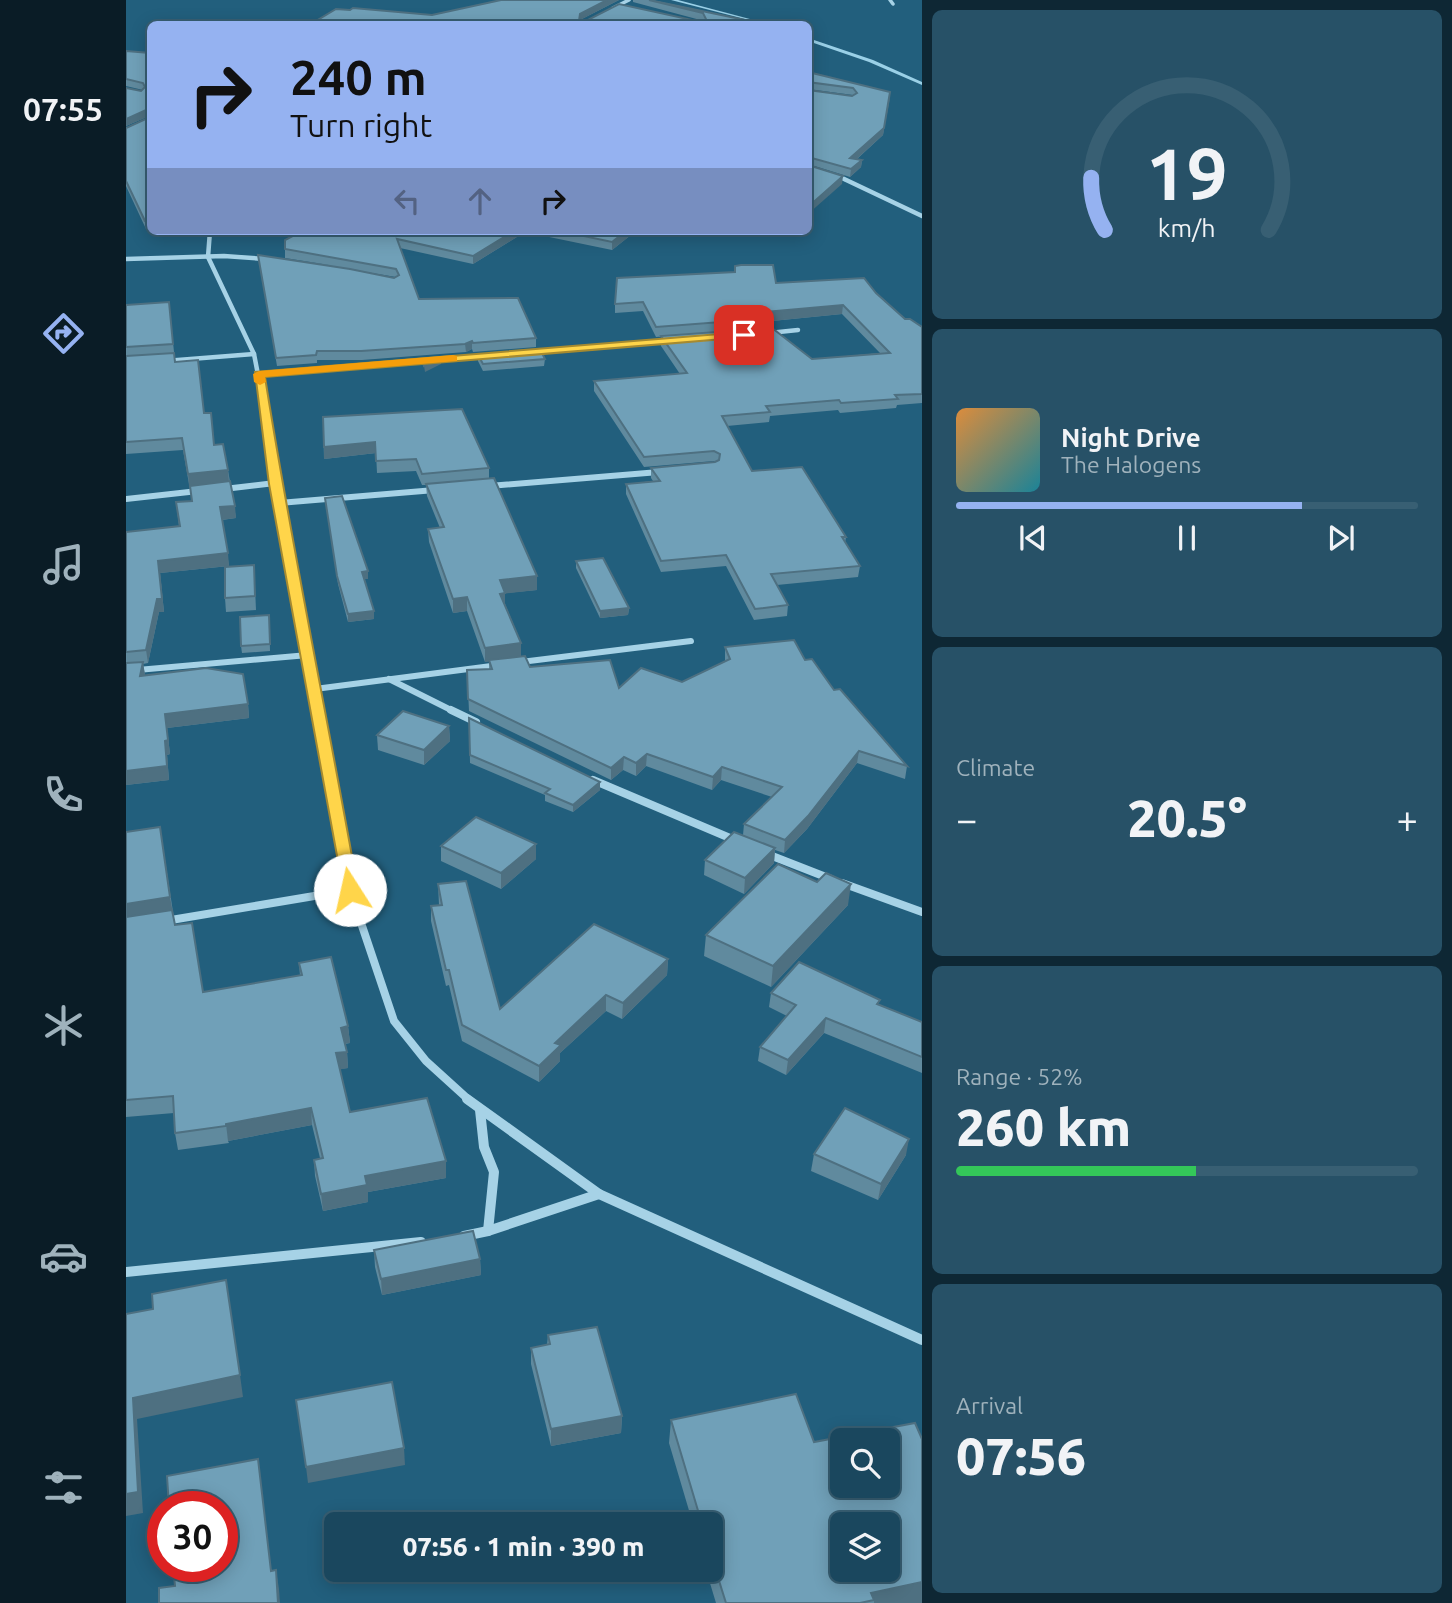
<!DOCTYPE html>
<meta charset="utf-8">
<style>
body{margin:0;font-family:Ubuntu,sans-serif;background:#275167;color:#f1f3f6;height:100vh;display:flex;flex-direction:column;font-size:26px;white-space:nowrap}
*{box-sizing:border-box;margin:0}
p{font-size:23px;color:#9fb2bc}
.icon{flex:none;width:38px;height:38px;fill:none;stroke:currentColor;stroke-width:2;stroke-linecap:round;stroke-linejoin:round}
.map{position:relative;flex:1;overflow:hidden}
.details{display:flex;flex-direction:column;gap:10px;padding:10px;background:#0e2734;width:530px}
.details>*{flex:none}
.banner{position:absolute;left:21px;top:21px;width:665px;height:214px;border-radius:10px;box-shadow:0 4px 18px #0003,0 0 0 2px #385f73;background:#95b2f1;color:#111;overflow:hidden}
.buttons{position:absolute;left:704px;top:1428px;display:grid;gap:14px}
.buttons a{display:grid;place-items:center;width:70px;height:70px;border-radius:10px;background:#1a475e;box-shadow:0 4px 18px #0003,0 0 0 2px #385f73;font-size:35px}
.speed{position:absolute;left:21px;top:1491px;display:flex;gap:14px;font-size:35px;font-weight:700;text-align:center}
.speed>*{display:grid;place-content:center;width:91px;height:91px;border-radius:50%;background:#1a475e;box-shadow:0 4px 18px #0003,0 0 0 2px #385f73;line-height:1}
.speed .limit{border:10px solid #d22;background:#fff;color:#111}
.pin{position:absolute;display:grid;place-items:center;width:60px;height:60px;color:#fff;margin:-30px;border-radius:14px;box-shadow:0 4px 10px #0006}
.me{position:absolute;width:77px;margin:-38px;rotate:350deg;stroke-linejoin:round;filter:drop-shadow(0 0 5px #0008)}
.turn{display:flex;align-items:center;gap:24px;height:147px;padding:0 28px;font-size:32px}
.turn .icon{width:91px;height:91px;stroke-width:2.5}
.turn b{display:block;font-size:49px;line-height:60px}
.lanes{display:flex;align-items:center;height:66px;padding:0 28px;background:#0003;justify-content:center;gap:35px;direction:ltr}
.lanes .off{opacity:.35}
.big{font-size:52px;font-weight:800;line-height:1.1}
.details .tile{flex:1;display:flex;flex-direction:column;justify-content:center;gap:10px;min-width:0;padding:0 24px;border-radius:10px;background:#275167}
.details .dial{align-items:center;gap:0}
.dial svg{height:182px;overflow:visible;fill:none;stroke:#385f73;stroke-width:7;stroke-linecap:round;text-anchor:middle}
.dial text{fill:#f1f3f6;stroke:none}
.song{display:flex;align-items:center;gap:21px}
.cover{width:84px;height:84px;border-radius:10px;background:linear-gradient(135deg,hsl(30 70% 55%),hsl(190 70% 35%))}
.played{height:7px;border-radius:4px;background:linear-gradient(90deg,#95b2f1 75%,#385f73 75%)}
.keys{display:flex;justify-content:space-around;direction:ltr}
.heat{display:flex;justify-content:space-between;align-items:center;font-size:38px;direction:ltr}
.charge{height:10px;border-radius:5px;background:linear-gradient(90deg,#34c759 52%,#385f73 0)}
.trip{position:absolute;left:198px;top:1512px;width:399px;height:70px;border-radius:10px;background:#1a475e;box-shadow:0 4px 18px #0003,0 0 0 2px #385f73;font-weight:800;line-height:70px;text-align:center}
main{display:flex;flex:1;min-height:0}
.menu{display:flex;flex-direction:column;width:126px;justify-content:space-around;align-items:center;background:#0a1c26;color:#9fb2bc}
.menu .icon{width:49px;height:49px}
.menu .current{color:#95b2f1}
.menu b{font-size:32px;color:#f1f3f6}
.map>svg:first-child{display:block}
.lines{fill:none;stroke-linecap:round;stroke-linejoin:round}
.stream{fill:#9ad0e7;fill-rule:evenodd}
.minor-far4{stroke:#a6d2e6;stroke-width:3.5}
.minor-far3{stroke:#a6d2e6;stroke-width:4.5}
.minor-far2{stroke:#a6d2e6;stroke-width:6}
.minor-far1{stroke:#a6d2e6;stroke-width:8}
.minor{stroke:#a6d2e6;stroke-width:10}
.wall{fill:#608a9e;fill-rule:evenodd}
.shaded-wall{fill:#4e7081}
.building{fill:#70a0b8;stroke:#4e7081;stroke-width:2;fill-rule:evenodd}
.route{fill:#ffd54a;stroke:#a68a30;stroke-width:2}
.slow{fill:#f59e0b}
</style>
<main>
<nav class="menu">
<b>07:55</b>
<svg class="icon current" aria-label="directions" viewBox="0 0 24 24"><path d="M12 3l9 9-9 9-9-9zM9 14v-3h6M13 9l2 2-2 2"/></svg>
<svg class="icon" aria-label="music" viewBox="0 0 24 24"><path d="M9 18V5l10-2v13"/><circle cx="6" cy="18" r="3"/><circle cx="16" cy="16" r="3"/></svg>
<svg class="icon" aria-label="phone" viewBox="0 0 24 24"><path d="M5 4h4l2 5-3 2q2 4 5 5l2-3 5 2v4C11 20 4 13 5 4z"/></svg>
<svg class="icon" aria-label="climate" viewBox="0 0 24 24"><path d="M12 3v18M4 7l16 10M4 17L20 7"/></svg>
<svg class="icon" aria-label="car" viewBox="0 0 24 24"><path d="M5 17H2v-5l4-1 3-4h7l3 4 3 1v5h-3M9 17h6M6 11h13"/><circle cx="7" cy="17" r="2"/><circle cx="17" cy="17" r="2"/></svg>
<svg class="icon" aria-label="filters" viewBox="0 0 24 24"><path d="M4 7h16M4 17h16"/><circle cx="9" cy="7" r="2"/><circle cx="15" cy="17" r="2"/></svg>
</nav>
<div class="map">
<svg width="796" height="1603" viewBox="0 0 796 1603">
<rect width="100%" height="100%" fill="#225f7d"/>
<g class="lines">
<g class="stream">
<path d="M545 0H552L643 24H638Z"/>
<path d="M682 38 747 60 796 82V85L743 62 682 41Z"/>
</g>
<g class="minor-far4">
<path d="M764 0 767 4"/>
<path d="M487 8 503 0"/>
<path d="M710 175 720 180"/>
</g>
<g class="minor-far3">
<path d="M716 178 796 216"/>
<path d="M84 231 82 257 128 354 139 411"/>
<path d="M547 231 565 234"/>
<path d="M0 259 98 256 139 259"/>
<path d="M643 333 672 330"/>
<path d="M406 352 544 341"/>
<path d="M39 361 128 354"/>
<path d="M133 374 359 356"/>
</g>
<g class="minor-far2">
<path d="M138 410 149 483 193 712"/>
<path d="M363 486 533 472"/>
<path d="M98 489 149 483"/>
<path d="M0 499 72 491"/>
<path d="M153 503 309 490"/>
<path d="M395 662 565 641"/>
<path d="M0 671 182 655"/>
<path d="M263 679 329 712"/>
<path d="M189 689 373 665"/>
</g>
<g class="minor-far1">
<path d="M193 710 224 890 268 1021 300 1061 343 1100"/>
<path d="M325 710 350 722"/>
<path d="M467 780 611 841"/>
<path d="M641 854 705 879"/>
<path d="M716 883 796 912"/>
<path d="M39 921 224 890"/>
</g>
<g class="minor">
<path d="M341 1099 473 1194 796 1340"/>
<path d="M354 1110 358 1147 368 1172 362 1231"/>
<path d="M338 1236 362 1231 473 1194"/>
<path d="M0 1272 295 1242"/>
</g>
</g>
<g class="wall">
<path d="M375 0H493L454 20 458 22H575L578 21 507 2V0H526L624 21V24H185L306 15Z"/>
<path d="M0 51 24 53V117L23 116 0 126V88L15 91 17 90 0 86Z"/>
<path d="M682 72 764 92 757 135 731 159 736 160 735 167 724 177 682 164V90L727 96V95L682 89Z"/>
<path d="M24 117V229H20L0 186V128Z"/>
<path d="M176 231H510L486 250 399 232 347 264 274 248 293 299 410 338V347L347 352 346 349 340 352 236 360H191V363L151 366 132 255 209 266 159 258V249ZM234 271 270 277 268 278Z"/>
<path d="M650 283 750 293 779 319 796 327V403L771 405 770 408 714 413 712 410 644 416 643 422 601 426 626 471 720 537 719 543 734 566 732 577 651 585 662 605 661 616 628 620 600 566 535 572 500 494V484L527 481 525 478V468L589 462 588 461 518 467 468 391V381L554 374 535 346V336L686 359 754 353 716 314 635 322 634 328 530 337 517 311 489 313V304Z"/>
<path d="M43 302 49 362 78 413 88 445 102 470 110 518 96 520 103 566 34 573 38 612H33L22 663 17 664 19 675 122 704 123 718 41 728 44 754 41 755 43 780 0 785V532L53 526 50 502 66 501 57 450 0 454V305Z"/>
<path d="M352 355 419 359 418 366 357 371 352 361Z"/>
<path d="M197 417 363 468V478L411 590 379 593V604L395 643V656L404 667 493 688 556 682 599 661V647L679 660 781 766 779 779 731 763 681 829 658 853 649 850 648 863 618 894 578 875 579 860 617 835 618 824 646 797 595 780 586 790 520 766 510 776 497 770 485 780 343 711 341 670 363 669V661L359 662 341 611 327 613 303 542 302 529 314 528 301 496 300 485H296L290 471 251 473 250 453 198 459Z"/>
<path d="M199 498 242 579H238L248 611V619L222 622 212 584Z"/>
<path d="M450 561 503 608 502 615 474 618 450 568Z"/>
<path d="M128 565 130 610 100 612 99 598Z"/>
<path d="M143 615 144 651 116 653 115 646Z"/>
<path d="M343 718 474 790 447 812 419 801V795L344 763Z"/>
<path d="M323 726 324 741 298 765 252 750 251 735Z"/>
<path d="M34 827 49 925 77 992 174 976 173 963 222 1026 224 1043 219 1044 221 1052 222 1068 213 1069 224 1112 320 1178 242 1192V1202L197 1211 189 1176 188 1160 194 1158 186 1125 102 1141 103 1143 52 1150 49 1133 48 1113 0 1117V832Z"/>
<path d="M410 844V859L375 889 315 861V846Z"/>
<path d="M691 882 722 905 645 987 578 956 580 935Z"/>
<path d="M312 884 374 1009 542 959 541 975 496 1019 480 1011 434 1053V1061L413 1082 336 1041 323 985 320 986 305 921V906L313 905Z"/>
<path d="M645 993 753 1005 796 1022V1073L698 1033 660 1075 632 1061 634 1047 661 1016 643 1007Z"/>
<path d="M688 1154 780 1155 752 1200 685 1171Z"/>
<path d="M248 1250 354 1259 355 1275 256 1295 249 1267Z"/>
<path d="M422 1335 496 1416 495 1433 425 1446 405 1364V1348L421 1345Z"/>
<path d="M545 1420 688 1442 796 1603H590L580 1570H584V1524H567L543 1443Z"/>
</g>
<g class="shaded-wall">
<path d="M481 0H493L454 20 453 24 454 14Z"/>
<path d="M624 21V24H613Z"/>
<path d="M764 98 757 135 724 165V158Z"/>
<path d="M22 109 23 116 0 126V119Z"/>
<path d="M736 160 735 167 724 177 725 169Z"/>
<path d="M717 176 716 184 682 214V207Z"/>
<path d="M388 231 399 232 347 264V256Z"/>
<path d="M500 231H510L486 250V242Z"/>
<path d="M717 305 716 314 635 322V319L627 313Z"/>
<path d="M346 341V349L340 352 339 344Z"/>
<path d="M315 358V364L299 372 298 366Z"/>
<path d="M249 442 250 453 198 459V447Z"/>
<path d="M102 470 103 482 63 486 62 474Z"/>
<path d="M109 506 110 518 95 520 94 507Z"/>
<path d="M102 553 103 566 34 573 38 612H33L22 663 20 650 31 599 32 561Z"/>
<path d="M242 571V579H237L236 572Z"/>
<path d="M411 576V590L374 594V580Z"/>
<path d="M379 593V607L374 594Z"/>
<path d="M341 597V611L327 613V599Z"/>
<path d="M503 608 502 615 474 618V611Z"/>
<path d="M248 611V619L222 622V614Z"/>
<path d="M395 643V657L359 662V648Z"/>
<path d="M17 662 19 675 14 676Z"/>
<path d="M122 704 123 718 41 728 44 754 41 755 43 780 0 785V771L39 741V714Z"/>
<path d="M323 726 324 741 298 765V750Z"/>
<path d="M733 751 731 763 681 829 658 853 659 840Z"/>
<path d="M521 754 520 766 510 776V763Z"/>
<path d="M498 757 497 770 485 780V768Z"/>
<path d="M596 767 595 780 586 790 587 777Z"/>
<path d="M474 782V790L447 812V805Z"/>
<path d="M410 844V859L375 889V873Z"/>
<path d="M649 848 648 863 618 894 619 878Z"/>
<path d="M725 884 722 905 645 987 647 966Z"/>
<path d="M44 897 47 913 0 920V904Z"/>
<path d="M542 959 541 975 496 1019 497 1003Z"/>
<path d="M480 995V1011L434 1053V1061L413 1082V1066L429 1043Z"/>
<path d="M700 1018 698 1033 660 1075 662 1060Z"/>
<path d="M222 1026 224 1043 216 1044 215 1028Z"/>
<path d="M221 1052 222 1068 211 1070 210 1053Z"/>
<path d="M185 1108 186 1125 102 1141 100 1124Z"/>
<path d="M783 1139 780 1155 752 1200 755 1184Z"/>
<path d="M320 1161V1178L242 1192V1202L197 1211 195 1194 239 1176Z"/>
<path d="M354 1259 355 1275 256 1295 255 1279Z"/>
<path d="M114 1375 117 1397 11 1419 17 1513 0 1516V1494L7 1398Z"/>
<path d="M496 1416 495 1433 425 1446V1429Z"/>
<path d="M278 1448 279 1465 182 1483 180 1467Z"/>
<path d="M150 1570 153 1589 154 1603H152Z"/>
<path d="M796 1582V1603H748V1600L745 1593Z"/>
</g>
<g class="building">
<path d="M375 0H481L454 14 453 21 458 22 493 4 575 22 580 19 577 13 523 0 624 21 613 24H185L210 9 224 10 227 8 306 15Z"/>
<path d="M0 51 24 53V110L22 109 0 119V88L15 91 19 87 17 83 0 79Z"/>
<path d="M682 72 764 92 758 128 724 158 736 160 725 169 682 157V90L726 96 731 93 727 88 682 82Z"/>
<path d="M24 117V222L19 221 0 181V128Z"/>
<path d="M682 165 717 176 682 207Z"/>
<path d="M176 231H388L347 256 271 239 293 299 392 298 410 338 347 343 346 341 339 344 235 351H191L190 355 150 358 132 255 224 269 268 278 273 275 270 269 159 249V240Z"/>
<path d="M434 231H500L486 242Z"/>
<path d="M615 265H647L650 283 738 278 750 293 779 319H784L796 327V394L769 395 772 399 715 403 713 400 640 406 644 412 596 416 626 471 676 467 720 537H716L734 566 645 574 662 605 629 609 600 555 535 561 500 484 534 481 525 468 589 462 593 460 594 454 588 451 518 457 468 381 561 373 535 336 646 328 686 359 764 353 717 305 627 313 635 319 530 327 517 302 489 304 491 278 609 272V266Z"/>
<path d="M43 302 47 344 0 347V305Z"/>
<path d="M414 349 419 359 357 364 352 355Z"/>
<path d="M48 353 49 362 72 360 78 413H85L88 445 97 444 102 470 62 474 56 438 0 442V356Z"/>
<path d="M315 358 298 366 296 359Z"/>
<path d="M336 409 363 468 296 474 290 459 250 461 249 442 198 447 197 417Z"/>
<path d="M368 478 411 576 374 580 379 593 374 594 395 643 359 648 341 597 327 599 302 529 318 527 300 484Z"/>
<path d="M104 481 109 506 94 507 102 553 32 561 36 599H31L20 650 0 652V532L54 526 50 502 66 501 64 486Z"/>
<path d="M216 496 242 571 236 572 248 611 222 614 211 576 199 498Z"/>
<path d="M477 558 503 608 474 611 450 561Z"/>
<path d="M128 565 129 596 99 598V567Z"/>
<path d="M143 615 144 644 115 646 114 617Z"/>
<path d="M668 640 679 660 686 659 708 690 714 689 781 766 733 751 682 816 659 840 618 824 656 787 596 767 587 777 521 754 510 763 498 757 485 768 342 699 341 670 366 669 363 660 399 656 404 667 484 660 493 688 515 668 556 682 604 659 599 647Z"/>
<path d="M17 662 14 676 80 668 117 674 122 704 39 714 42 740 39 741 41 766 0 771V663Z"/>
<path d="M277 711 323 726 298 750 251 735Z"/>
<path d="M343 718 474 782 447 805 419 793 424 789 344 755Z"/>
<path d="M350 817 410 844 375 873 315 846Z"/>
<path d="M34 827 44 897 0 904V832Z"/>
<path d="M608 832 649 848 619 878 579 860Z"/>
<path d="M652 864 691 882 700 873 725 884 647 966 580 935Z"/>
<path d="M340 881 374 1009 468 924 542 959 497 1003 480 995 429 1043 435 1045 413 1066 336 1025 323 970H320L305 906 316 905 312 884Z"/>
<path d="M46 910 49 925 66 923 77 992 176 975 173 963 205 957 222 1026 215 1028 221 1052 210 1053 224 1112 301 1098 320 1161 239 1176 241 1185 195 1194 188 1160 197 1158 185 1108 100 1124V1126L49 1133 47 1096 0 1100V917Z"/>
<path d="M673 962 754 1000 751 1004 796 1022V1057L700 1018 662 1060 634 1047 670 1005 645 993Z"/>
<path d="M719 1108 783 1139 755 1184 688 1154Z"/>
<path d="M347 1231 354 1259 255 1279 248 1250Z"/>
<path d="M100 1280 114 1375 7 1398 12 1492 0 1494V1314L27 1309 26 1294Z"/>
<path d="M471 1327 496 1416 425 1429 405 1348 424 1344 422 1335Z"/>
<path d="M266 1382 278 1448 180 1467 170 1400Z"/>
<path d="M670 1394 688 1442 789 1423 796 1439V1582L745 1593 748 1600 734 1603H600L584 1552V1524H576L545 1420ZM716 1440H761V1486H716ZM716 1524H761V1570H716Z"/>
<path d="M132 1459 145 1571 150 1570 152 1603H33V1588L49 1586 47 1566H96V1507H43L41 1476Z"/>
</g>
<path class="route" d="M618 332 623 335 622 337 139 377C166 549 202 719 232 890L224 896 218 894 143 484 129 372Z"/>
<path class="slow" d="M327 355 331 356V361L139 377 140 382 134 385 128 382 127 374 133 371Z"/>
</svg>
<div class="buttons">
<a><svg class="icon" aria-label="search" viewBox="0 0 24 24"><circle cx="10" cy="10" r="6"/><path d="M15 15l6 6"/></svg></a>
<a><svg class="icon" aria-label="layers" viewBox="0 0 24 24"><path d="M12 4l9 5-9 5-9-5zM3 14l9 5 9-5"/></svg></a>
</div>
<div class="speed"><div class="limit">30</div></div>
<div class="pin" style="left:618px;top:335px;background:#d93025"><svg class="icon" aria-label="arrive" viewBox="0 0 24 24"><path d="M6 21V4h12l-3 4 3 4H6"/></svg></div>
<svg class="me" style="left:224px;top:890px" viewBox="-20 -20 40 40"><circle r="19" fill="#fff"/><path d="M0-13L10 11 0 6-10 11z" fill="#ffd54a"/></svg>
<div class="trip">07:56 · 1 min · 390 m</div>
<div class="banner">
<div class="turn"><svg class="icon" aria-label="right" viewBox="0 0 24 24"><path d="M7 20v-9h11M14 6l5 5-5 5"/></svg><div><b>240 m</b>Turn right</div></div>
<div class="lanes"><svg class="icon off" aria-label="left" viewBox="0 0 24 24"><path d="M17 20v-9H6M10 6l-5 5 5 5"/></svg><svg class="icon off" aria-label="ahead" viewBox="0 0 24 24"><path d="M12 20V5M6 11l6-6 6 6"/></svg><svg class="icon" aria-label="right" viewBox="0 0 24 24"><path d="M7 20v-9h11M14 6l5 5-5 5"/></svg></div>
</div>
</div>
<section class="details">
<div class="tile dial"><svg viewBox="0 0 100 80">
<path d="M14 69A42 42 0 1 1 86 69"/>
<path d="M14 69A42 42 0 0 1 8 46" stroke="#95b2f1"/>
<text x="50" y="56" font-size="32" font-weight="700">19</text>
<text x="50" y="72" font-size="11">km/h</text>
</svg></div>
<div class="tile">
<div class="song"><i class="cover"></i><div><b>Night Drive</b><p>The Halogens</p></div></div>
<div class="played"></div>
<div class="keys"><svg class="icon" aria-label="previous" viewBox="0 0 24 24"><path d="M18 5L8 12l10 7zM5 5v14"/></svg><svg class="icon" aria-label="pause" viewBox="0 0 24 24"><path d="M8 5v14M16 5v14"/></svg><svg class="icon" aria-label="next" viewBox="0 0 24 24"><path d="M6 5l10 7-10 7zM19 5v14"/></svg></div>
</div>
<div class="tile"><p>Climate</p>
<div class="heat"><a>−</a><b class="big">20.5°</b><a>+</a></div>
</div>
<div class="tile"><p>Range · 52%</p><b class="big">260 km</b><div class="charge"></div></div>
<div class="tile"><p>Arrival</p><b class="big">07:56</b></div>
</section>
</main>
